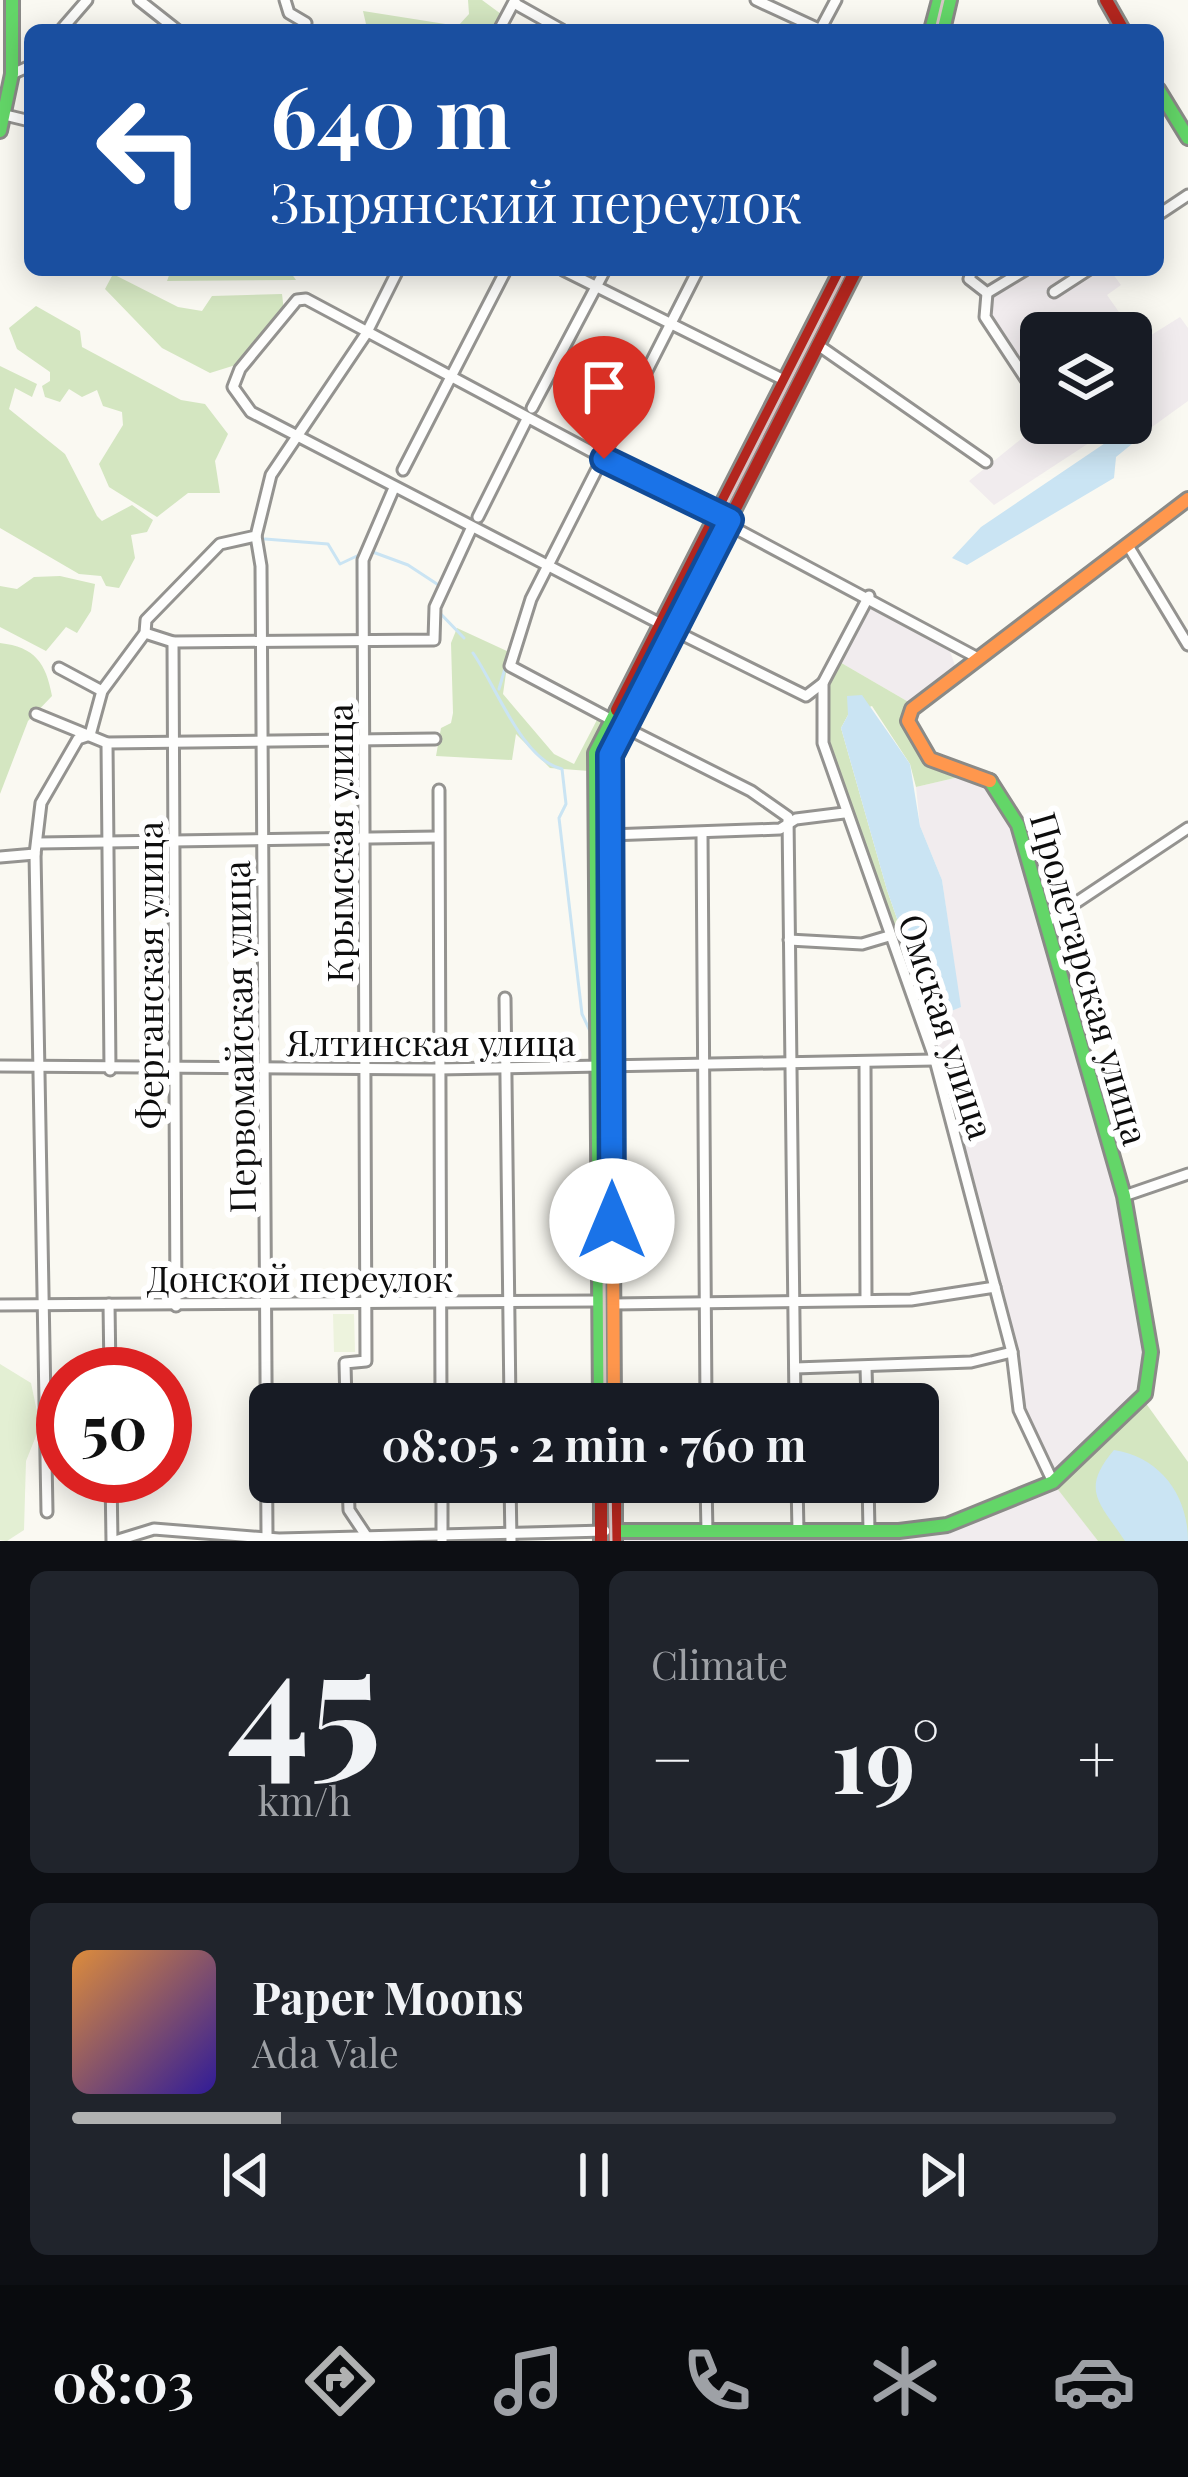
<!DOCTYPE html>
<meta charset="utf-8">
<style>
body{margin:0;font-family:"Playfair Display",serif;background:#20242c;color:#f1f3f6;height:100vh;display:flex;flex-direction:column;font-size:45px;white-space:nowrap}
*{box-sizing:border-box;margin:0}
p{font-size:39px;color:#9ea1a6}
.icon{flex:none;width:66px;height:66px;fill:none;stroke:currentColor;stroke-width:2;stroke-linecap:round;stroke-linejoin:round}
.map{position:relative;height:1541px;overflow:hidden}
.sheet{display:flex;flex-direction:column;gap:30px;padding:30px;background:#0d0f14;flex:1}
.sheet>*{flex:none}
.hud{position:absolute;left:24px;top:24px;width:1140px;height:252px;border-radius:18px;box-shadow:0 6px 30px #0003;background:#1a4fa0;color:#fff;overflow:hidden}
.buttons{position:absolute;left:1020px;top:312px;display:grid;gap:24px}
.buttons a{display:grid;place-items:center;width:132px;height:132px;border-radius:18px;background:#171b24;box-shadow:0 6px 30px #0003;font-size:60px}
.speed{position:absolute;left:36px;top:1347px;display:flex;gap:24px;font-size:60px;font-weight:700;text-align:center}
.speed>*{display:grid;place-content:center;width:156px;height:156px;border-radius:50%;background:#171b24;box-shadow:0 6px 30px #0003;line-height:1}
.speed .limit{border:18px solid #d22;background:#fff;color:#111}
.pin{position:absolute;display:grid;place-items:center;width:102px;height:102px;color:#fff;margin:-123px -51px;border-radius:50% 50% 50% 0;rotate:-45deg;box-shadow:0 0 12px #0007}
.pin .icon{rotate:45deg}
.me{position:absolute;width:132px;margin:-66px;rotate:0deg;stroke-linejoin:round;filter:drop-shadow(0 0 9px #0008)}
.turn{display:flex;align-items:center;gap:42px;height:252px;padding:0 48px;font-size:54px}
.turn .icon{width:156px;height:156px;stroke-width:2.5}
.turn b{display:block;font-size:84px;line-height:102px}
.big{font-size:90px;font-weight:700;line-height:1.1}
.sheet .tile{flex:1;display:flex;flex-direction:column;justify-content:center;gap:18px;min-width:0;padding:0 42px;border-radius:18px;background:#20242c}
.sheet .dial{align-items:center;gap:0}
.dial b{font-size:156px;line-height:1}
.song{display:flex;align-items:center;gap:36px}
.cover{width:144px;height:144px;border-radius:18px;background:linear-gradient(135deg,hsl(30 70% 55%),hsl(250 70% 35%))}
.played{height:12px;border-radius:6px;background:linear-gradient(90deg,#b0b1b1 20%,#363941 20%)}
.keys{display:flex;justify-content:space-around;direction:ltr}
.heat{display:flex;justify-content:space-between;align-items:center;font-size:66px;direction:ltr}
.sheet .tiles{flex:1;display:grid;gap:30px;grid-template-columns:1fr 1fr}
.tile:last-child{grid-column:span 2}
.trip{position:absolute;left:249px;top:1383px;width:690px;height:120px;border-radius:18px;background:#171b24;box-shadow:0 6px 30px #0003;font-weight:700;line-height:120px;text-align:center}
.dock{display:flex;height:192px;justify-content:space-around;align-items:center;background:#090b0e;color:#9ea1a6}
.dock .icon{width:84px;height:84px}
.dock .selected{color:#b0b1b1}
.dock b{font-size:54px;color:#f1f3f6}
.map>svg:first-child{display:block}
.industrial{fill:#f1ecee}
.green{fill:#e3efd3}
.forest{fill:#d4e6c1}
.pitch{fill:#edf3dd}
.water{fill:#cae4f3}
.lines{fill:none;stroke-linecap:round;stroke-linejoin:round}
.stream{stroke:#cae4f3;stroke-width:3}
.street-casing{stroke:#949390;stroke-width:15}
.fast-casing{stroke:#8a8a87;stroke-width:18}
.slow-casing{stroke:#8a8a87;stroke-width:18}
.jam-casing{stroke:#8a8a87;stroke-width:18}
.street{stroke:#fefefd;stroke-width:9}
.fast{stroke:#63d668;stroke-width:12}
.slow{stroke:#ff974d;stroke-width:12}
.jam{stroke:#b3261e;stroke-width:12}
.tram{stroke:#d6c6c6;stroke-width:3}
.route-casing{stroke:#114b97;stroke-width:30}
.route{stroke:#1a73e8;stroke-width:21}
.labels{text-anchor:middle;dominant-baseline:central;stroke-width:12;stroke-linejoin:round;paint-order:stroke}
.street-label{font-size:36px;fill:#0d0d0d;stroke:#fff}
</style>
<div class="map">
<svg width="1188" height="1541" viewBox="0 0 1188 1541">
<rect width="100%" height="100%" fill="#faf9f2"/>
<g class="industrial">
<path d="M1030 270H1088L1093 275 1110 270 1121 285 1107 295 1140 342 1180 317 1188 328V401L1145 432H1129L1118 424 994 505 969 481 1041 423H1131V333H1041V395L992 317 991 298Z"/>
<path d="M871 602 947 643 956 668 912 704 838 661Z"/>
<path d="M959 777 991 786 1014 827 1121 1199 1146 1353 1141 1391 1054 1473 1022 1407 1015 1351 971 1173 924 1023 960 1007 942 880 920 826 916 787Z"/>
<path d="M1056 1486 1098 1541H620V1535L949 1529Z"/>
</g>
<path class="green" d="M0 1364 31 1383 40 1426 26 1461 24 1530 7 1541 0 1540Z"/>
<g class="forest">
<path d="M468 0H482L501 14 492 30H378L366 24 363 11 458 26 469 14Z"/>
<path d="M171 270H289L296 280 167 281Z"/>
<path d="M113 274 178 307 202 311 212 296 282 294 284 311 242 363 210 373 162 348 105 289Z"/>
<path d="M36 306 80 331 82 347 181 400 205 404 228 434 215 461 220 493H188L157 517 109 487 99 464 123 425 122 412 103 406 97 390 82 397 69 389 60 402 45 397 42 386 50 381V372L17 349 9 328Z"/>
<path d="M0 366 37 384 32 397 15 388 9 409 65 454 97 516 102 521 132 505 153 520 147 532 131 535 135 558 119 588 106 586 101 576 79 574 0 528Z"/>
<path d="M60 576 95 584 91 611 77 633 66 627 46 651 0 627V586L17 589 34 577Z"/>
<path d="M457 628 509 652 503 694 554 754 574 764 599 716 607 720 589 771 550 768 516 734 512 760 436 756 441 728 451 723 453 713 451 643Z"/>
<path d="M0 643C35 647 46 663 52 696L28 721 0 794Z"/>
<path d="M838 661 912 704 904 720C911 748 931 769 959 777L916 787 910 764 872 706 848 715 841 728 887 890 932 1019 924 1023 825 741 826 683Z"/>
<path d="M1145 1402 1188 1462V1541H1098L1056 1487Z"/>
</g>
<path class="pitch" d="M333 1314H354L355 1352H334Z"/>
<g class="water">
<path d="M1120 433 1132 444 1116 457 1114 478 967 565 952 558 981 527Z"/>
<path d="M862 695 910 764 920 826 942 880 961 1007 932 1019 887 890 841 728 848 715 847 696Z"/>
<path d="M1114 1450C1160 1457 1188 1495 1188 1541H1125C1099 1502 1080 1490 1114 1450Z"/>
</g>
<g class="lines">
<g class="stream">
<path d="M265 539 328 544 340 564 359 555"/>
<path d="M370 551 408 565 440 586"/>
<path d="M438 611 464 638"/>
<path d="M473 653C495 684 522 760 562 769L566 804 559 818 582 1014 591 1033"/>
<path d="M499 689 513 641"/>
</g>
<defs>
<g id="street">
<path d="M139 0 177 30"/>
<path d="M285 0 289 13 306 23"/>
<path d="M756 0 821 30"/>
<path d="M514 3 562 30"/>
<path d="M61 30 87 0"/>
<path d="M499 30 515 0"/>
<path d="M820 30 836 0"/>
<path d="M12 74 30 66"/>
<path d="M5 115 30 121"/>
<path d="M1158 215 1188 195"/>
<path d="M563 270 784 380"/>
<path d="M972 270 969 279 987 293 1025 270"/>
<path d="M1054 292 1088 270"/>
<path d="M987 293 985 317 1041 402"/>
<path d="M818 345 986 462"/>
<path d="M532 408 605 270"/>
<path d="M403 470 506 270"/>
<path d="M478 517 527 419"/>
<path d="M256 536 261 566 267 1537"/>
<path d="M1127 544 1188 645"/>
<path d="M869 596 823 683V743L935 1060 1012 1352 1019 1410 1053 1482"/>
<path d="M659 623 251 412 233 387 240 369 297 300 306 299 976 657"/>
<path d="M673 630 806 696 823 683"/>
<path d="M145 633 173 642 434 640 435 607 471 529"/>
<path d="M173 642 176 1306"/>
<path d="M59 668 102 691"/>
<path d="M36 714 107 743 435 739"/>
<path d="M610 719 510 666 531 599 698 270"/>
<path d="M622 726 751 791 788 817 795 1404"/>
<path d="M107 743 110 1070"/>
<path d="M439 790 441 1404"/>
<path d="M702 833 706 1404"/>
<path d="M609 835 780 829 796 819 844 813"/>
<path d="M39 843 437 837"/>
<path d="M0 857 35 854"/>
<path d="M1047 922 1188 828"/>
<path d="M789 940 862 944 889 936"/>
<path d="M505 998 510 1404"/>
<path d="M865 1064 866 1298"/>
<path d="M0 1066 437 1069 935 1060"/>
<path d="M1124 1196 1188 1174"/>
<path d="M109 1304 110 1374"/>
<path d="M613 1304 911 1300 995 1287"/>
<path d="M0 1305 599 1301"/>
<path d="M866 1367 867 1404"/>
<path d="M795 1368 971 1362 1012 1352"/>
<path d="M346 1404 345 1363 366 1361 363 560 394 488"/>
<path d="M111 1476 112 1541"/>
<path d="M348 1482 349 1510 367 1537"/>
<path d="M442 1482V1541"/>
<path d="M510 1482 511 1541"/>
<path d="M706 1482 707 1532"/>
<path d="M797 1482 798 1531"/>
<path d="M868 1482 869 1530"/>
<path d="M47 1512 35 854 41 803 78 739 90 735 102 691 145 633 146 620 220 544 256 536 271 475 366 334 398 270"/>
<path d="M115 1541 154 1529 279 1539 605 1531"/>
</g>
<g id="fast">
<path d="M931 30 939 0"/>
<path d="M943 30 950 0"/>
<path d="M1158 89 1188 138"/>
<path d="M0 131 12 74V0"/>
<path d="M600 1404 595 753 617 710"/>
<path d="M615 1531H899L947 1525 1053 1482 1145 1394 1151 1352 1124 1196 1018 825 990 781"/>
</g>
<g id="slow">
<path d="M990 781 930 759 908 721 912 709 1188 499"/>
<path d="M611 945 614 1404"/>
</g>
<g id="jam">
<path d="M1106 0 1123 30"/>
<path d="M617 710 841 270"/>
<path d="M611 945 610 755 856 270"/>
<path d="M601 1482V1541"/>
<path d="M615 1482V1541"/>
</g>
</defs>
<use href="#street" class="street-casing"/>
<use href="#fast" class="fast-casing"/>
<use href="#slow" class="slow-casing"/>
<use href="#jam" class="jam-casing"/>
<use href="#street" class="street"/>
<use href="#fast" class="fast"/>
<use href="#slow" class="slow"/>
<use href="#jam" class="jam"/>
<g class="tram">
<path d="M936 30 943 0"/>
<path d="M605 1404 600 754 846 270"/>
<path d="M610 1482 611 1541"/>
</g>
</g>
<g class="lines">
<defs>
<path id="route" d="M604 459 730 520 610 755 612 1221"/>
</defs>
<use href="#route" class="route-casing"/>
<use href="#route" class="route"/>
</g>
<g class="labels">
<g class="street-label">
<text transform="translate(338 843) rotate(-90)">Крымская улица</text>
<text transform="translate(148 975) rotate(-90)">Ферганская улица</text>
<text transform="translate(1091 978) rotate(74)">Пролетарская улица</text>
<text transform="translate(948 1026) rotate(72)">Омская улица</text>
<text transform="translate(238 1037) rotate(-91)">Первомайская улица</text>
<text x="431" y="1041">Ялтинская улица</text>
<text x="300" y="1277">Донской переулок</text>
</g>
</g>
</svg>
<div class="buttons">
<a><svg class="icon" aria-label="layers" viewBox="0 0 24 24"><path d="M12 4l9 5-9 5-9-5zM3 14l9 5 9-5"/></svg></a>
</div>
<div class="speed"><div class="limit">50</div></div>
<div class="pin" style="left:604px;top:459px;background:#d93025"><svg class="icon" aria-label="arrive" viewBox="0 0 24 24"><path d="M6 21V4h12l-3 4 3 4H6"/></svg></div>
<svg class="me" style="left:612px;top:1221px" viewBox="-20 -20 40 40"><circle r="19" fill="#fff"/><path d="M0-13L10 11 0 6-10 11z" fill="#1a73e8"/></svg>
<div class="trip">08:05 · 2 min · 760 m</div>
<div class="hud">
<div class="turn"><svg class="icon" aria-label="left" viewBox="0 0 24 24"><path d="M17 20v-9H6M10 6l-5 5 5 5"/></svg><div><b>640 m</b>Зырянский переулок</div></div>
</div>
</div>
<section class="sheet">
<div class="tiles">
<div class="tile dial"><b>45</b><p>km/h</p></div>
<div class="tile"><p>Climate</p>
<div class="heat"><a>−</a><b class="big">19°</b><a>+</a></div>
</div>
<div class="tile">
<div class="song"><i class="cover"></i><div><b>Paper Moons</b><p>Ada Vale</p></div></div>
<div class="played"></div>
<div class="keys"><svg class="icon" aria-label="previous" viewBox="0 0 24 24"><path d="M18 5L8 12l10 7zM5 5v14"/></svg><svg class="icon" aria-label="pause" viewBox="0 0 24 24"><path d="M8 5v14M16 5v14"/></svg><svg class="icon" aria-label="next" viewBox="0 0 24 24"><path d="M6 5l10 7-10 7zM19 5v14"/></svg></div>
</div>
</div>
</section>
<nav class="dock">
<b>08:03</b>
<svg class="icon selected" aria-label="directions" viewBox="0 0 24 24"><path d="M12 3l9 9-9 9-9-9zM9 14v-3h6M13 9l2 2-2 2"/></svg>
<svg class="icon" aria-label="music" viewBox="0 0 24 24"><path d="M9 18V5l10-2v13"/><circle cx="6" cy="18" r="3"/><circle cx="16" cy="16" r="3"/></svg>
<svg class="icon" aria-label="phone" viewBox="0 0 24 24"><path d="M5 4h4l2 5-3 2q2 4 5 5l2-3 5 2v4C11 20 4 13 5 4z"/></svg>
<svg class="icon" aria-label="climate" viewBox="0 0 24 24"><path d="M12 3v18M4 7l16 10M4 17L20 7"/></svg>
<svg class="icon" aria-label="car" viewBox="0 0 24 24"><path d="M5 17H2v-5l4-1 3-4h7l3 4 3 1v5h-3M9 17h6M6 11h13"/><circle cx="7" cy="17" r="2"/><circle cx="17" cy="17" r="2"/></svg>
</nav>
